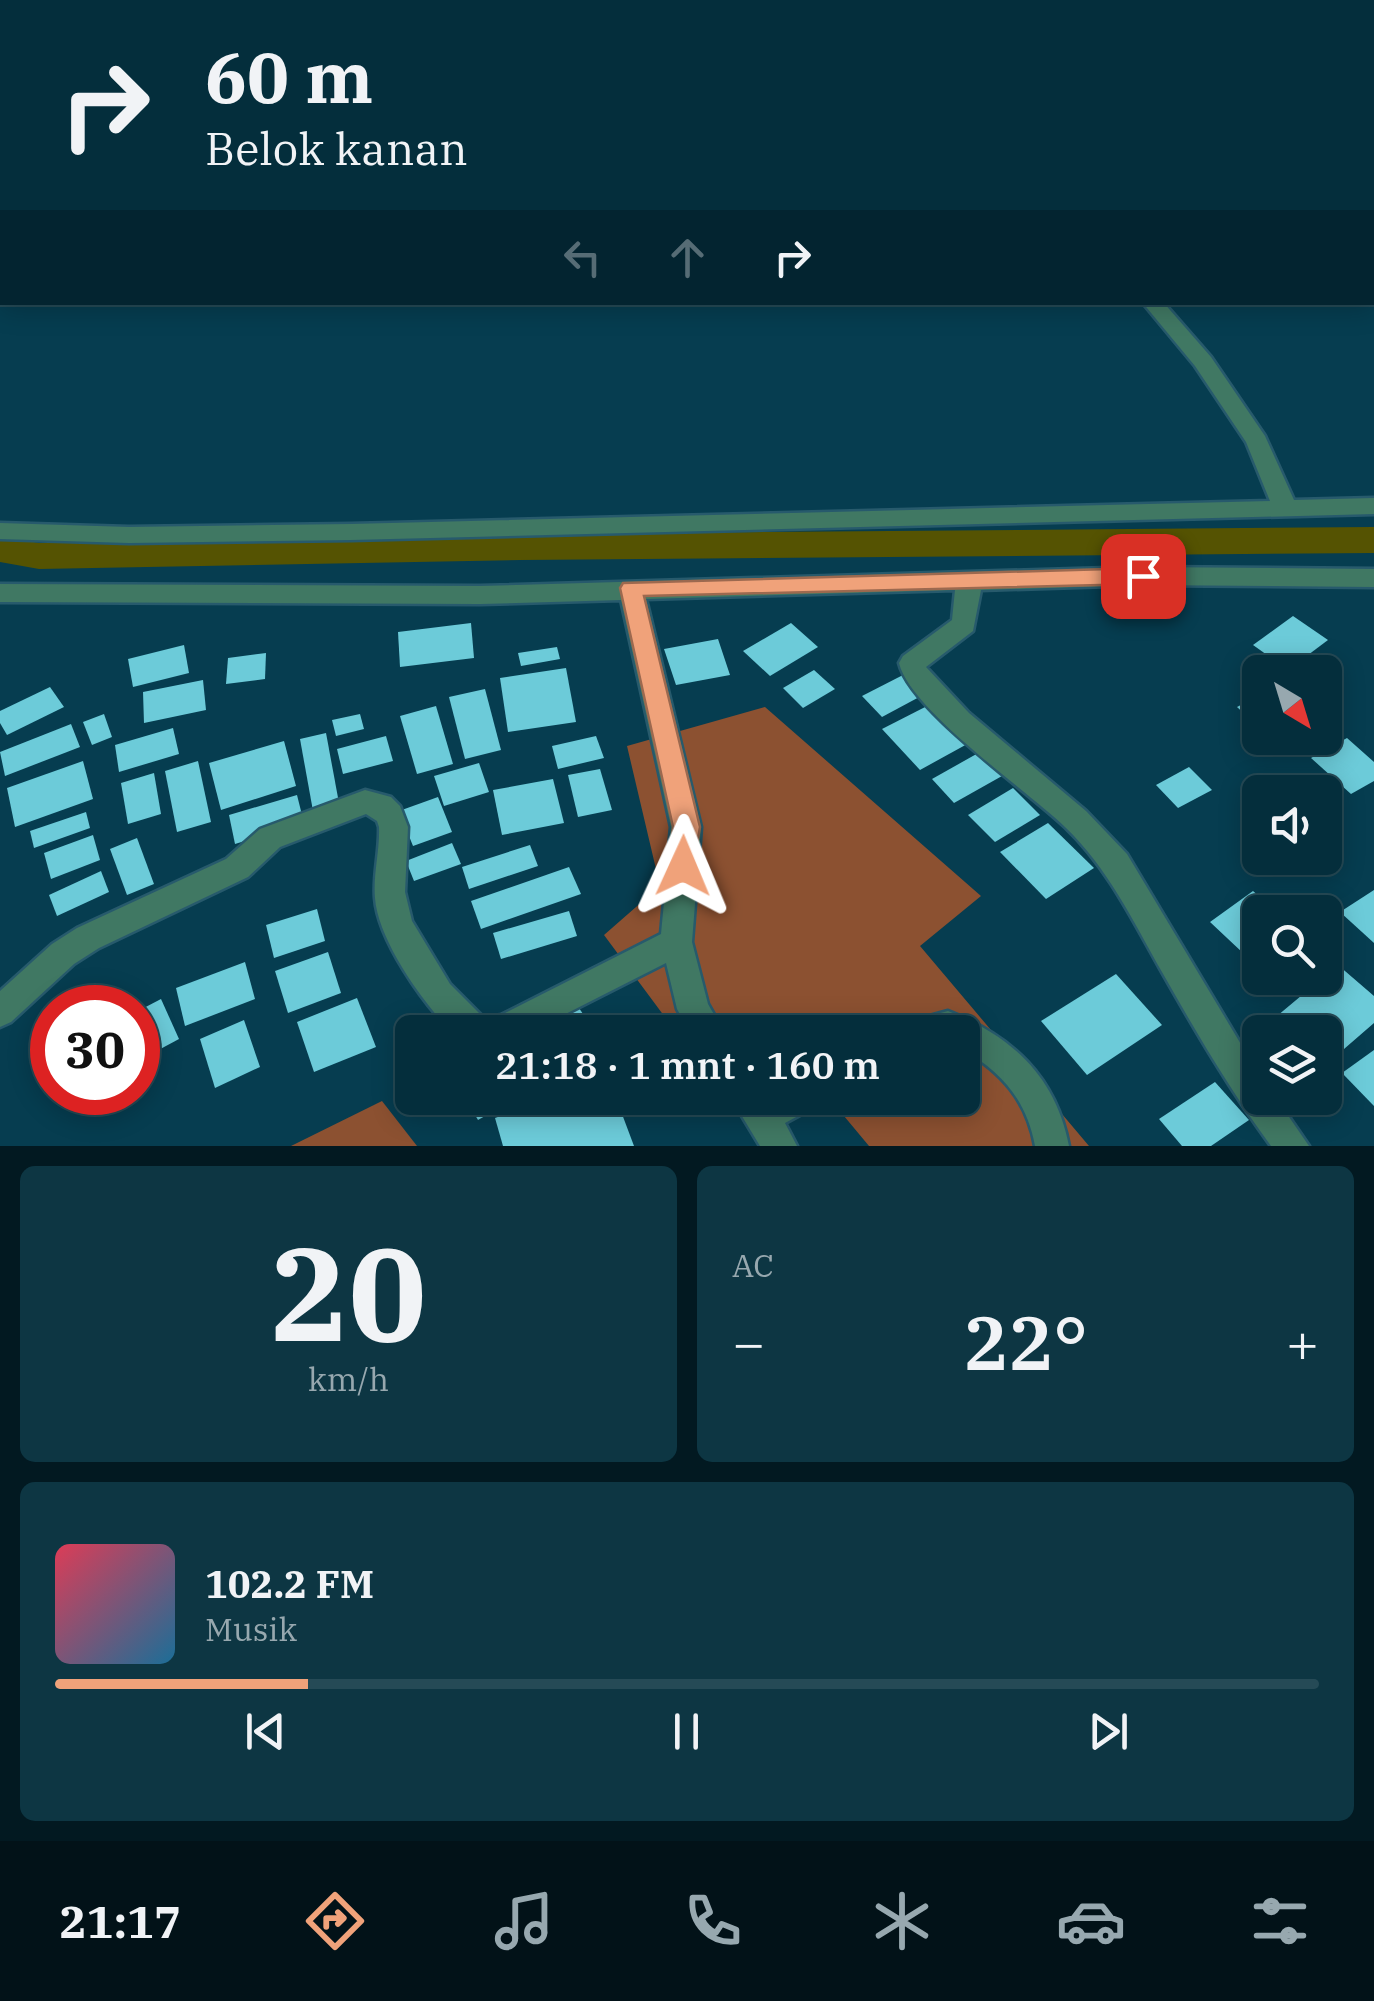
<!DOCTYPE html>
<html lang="id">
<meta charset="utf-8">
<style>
body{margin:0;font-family:"IBM Plex Serif",serif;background:#0d3643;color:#f1f3f6;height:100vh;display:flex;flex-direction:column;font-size:38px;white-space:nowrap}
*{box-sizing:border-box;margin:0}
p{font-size:32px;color:#97a8af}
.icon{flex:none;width:55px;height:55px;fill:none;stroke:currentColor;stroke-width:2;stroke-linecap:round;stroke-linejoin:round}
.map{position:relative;height:1146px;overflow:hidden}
.side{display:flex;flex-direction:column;gap:20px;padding:20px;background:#021921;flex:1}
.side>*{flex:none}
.guide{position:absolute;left:0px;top:0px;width:1375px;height:305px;box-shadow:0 5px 25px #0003,0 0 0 2px #254a56;background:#042e3c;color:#f1f3f6;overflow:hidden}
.needle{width:65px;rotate:142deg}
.buttons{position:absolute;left:1242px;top:655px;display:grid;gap:20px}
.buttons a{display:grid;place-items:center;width:100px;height:100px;border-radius:15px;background:#042e3c;box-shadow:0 5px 25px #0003,0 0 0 2px #254a56;font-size:50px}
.speed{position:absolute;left:30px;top:985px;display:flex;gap:20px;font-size:50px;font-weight:700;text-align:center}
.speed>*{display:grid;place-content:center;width:130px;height:130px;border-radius:50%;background:#042e3c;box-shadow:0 5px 25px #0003,0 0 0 2px #254a56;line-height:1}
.speed .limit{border:15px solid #d22;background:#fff;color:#111}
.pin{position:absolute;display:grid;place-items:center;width:85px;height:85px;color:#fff;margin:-42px;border-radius:20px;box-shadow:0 5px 15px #0006}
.me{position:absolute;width:110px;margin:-55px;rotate:1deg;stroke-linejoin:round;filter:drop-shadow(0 0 8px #0008)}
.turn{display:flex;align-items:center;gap:35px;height:210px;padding:0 40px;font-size:45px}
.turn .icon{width:130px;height:130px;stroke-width:2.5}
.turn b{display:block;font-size:70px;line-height:85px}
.lanes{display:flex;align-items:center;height:95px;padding:0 40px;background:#0003;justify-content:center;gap:50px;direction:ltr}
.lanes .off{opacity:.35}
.big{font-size:75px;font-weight:600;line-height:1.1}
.side .card{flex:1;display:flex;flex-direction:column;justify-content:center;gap:15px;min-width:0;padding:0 35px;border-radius:15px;background:#0d3643}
.side .dial{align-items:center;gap:0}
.dial b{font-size:130px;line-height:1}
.song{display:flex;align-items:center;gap:30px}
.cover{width:120px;height:120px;border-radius:15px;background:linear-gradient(135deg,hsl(350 70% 55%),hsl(200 70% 35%))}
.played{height:10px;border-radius:5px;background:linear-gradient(90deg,#f0a27a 20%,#254a56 20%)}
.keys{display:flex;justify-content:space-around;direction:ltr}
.heat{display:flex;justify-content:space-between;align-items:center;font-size:55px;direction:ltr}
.side .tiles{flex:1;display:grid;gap:20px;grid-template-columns:1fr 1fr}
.card:last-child{grid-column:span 2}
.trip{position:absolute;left:395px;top:1015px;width:585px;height:100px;border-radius:15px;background:#042e3c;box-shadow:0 5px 25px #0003,0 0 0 2px #254a56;font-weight:600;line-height:100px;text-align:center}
.dock{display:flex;height:160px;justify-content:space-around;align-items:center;background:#021218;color:#97a8af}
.dock .icon{width:70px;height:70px}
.dock .on{color:#f0a27a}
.dock b{font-size:45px;color:#f1f3f6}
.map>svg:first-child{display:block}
.forest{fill:#8c5131}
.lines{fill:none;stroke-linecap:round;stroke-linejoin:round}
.canal{fill:#555302;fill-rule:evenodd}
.building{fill:#6ccbd9}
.minor-casing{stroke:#275a6c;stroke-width:5}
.minor{fill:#407863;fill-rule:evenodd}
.route{fill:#f0a27a;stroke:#9c694f;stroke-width:2.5}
</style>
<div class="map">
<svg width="1374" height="1146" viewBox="0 0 1374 1146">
<rect width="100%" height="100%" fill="#063d50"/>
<g class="forest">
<path d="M765 707 981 896 920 946 1089 1146H869L829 1098H962V1032H676L604 935 660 886 627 746Z"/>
<path d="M382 1101 417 1146H291Z"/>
</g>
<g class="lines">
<path class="canal" d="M1374 527V553L521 560 39 569 0 562V536L39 543 521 534Z"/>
</g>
<g class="building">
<path d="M1293 616 1328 640 1288 670 1253 645Z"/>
<path d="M471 623 474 658 400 667 398 632Z"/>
<path d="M791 623 818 647 770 676 743 651Z"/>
<path d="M718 639 730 675 676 685 664 649Z"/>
<path d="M184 645 189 673 133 687 128 659Z"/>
<path d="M557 647 560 659 521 666 518 653Z"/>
<path d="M266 653 265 679 226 684 228 658Z"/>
<path d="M566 668 576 722 508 732 500 678Z"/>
<path d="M814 670 835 689 803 708 783 688Z"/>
<path d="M903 675 923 695 882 717 862 696Z"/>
<path d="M203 680 206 710 144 723 143 692Z"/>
<path d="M50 687 64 707 7 735 0 723V711Z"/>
<path d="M485 689 501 750 465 759 449 697Z"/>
<path d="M1260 695V728L1237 707Z"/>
<path d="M931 704 969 743 920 770 882 729Z"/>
<path d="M436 706 453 764 417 774 400 716Z"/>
<path d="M104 714 112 737 92 745 83 722Z"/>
<path d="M360 714 364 729 336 736 332 720Z"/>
<path d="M71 724 80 747 5 776 0 752Z"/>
<path d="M173 728 179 754 119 772 115 745Z"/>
<path d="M326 733 339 803 313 811 300 739Z"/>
<path d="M386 736 393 761 343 774 337 749Z"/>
<path d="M596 736 604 758 558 769 552 746Z"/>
<path d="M1347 738 1374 762V781L1351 794 1311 758Z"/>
<path d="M284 741 296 786 221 810 209 763Z"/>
<path d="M980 752 1002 776 954 803 932 779Z"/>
<path d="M83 761 93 799 15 827 7 788Z"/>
<path d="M198 761 211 822 177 832 165 771Z"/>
<path d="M479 763 489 792 444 806 434 776Z"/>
<path d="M1189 767 1212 790 1178 808 1156 785Z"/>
<path d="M600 769 612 810 578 817 568 775Z"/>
<path d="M154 773 161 814 128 824 121 783Z"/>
<path d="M553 779 564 823 502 835 493 790Z"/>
<path d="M1013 788 1040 815 995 842 968 815Z"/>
<path d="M297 795 304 823 235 844 229 815Z"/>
<path d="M438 797 452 832 413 846 399 811Z"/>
<path d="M86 812 90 828 34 848 30 831Z"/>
<path d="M1048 823 1094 868 1046 899 1000 852Z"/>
<path d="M93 835 100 860 51 879 44 853Z"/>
<path d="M137 838 154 884 127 895 110 849Z"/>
<path d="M452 843 461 864 414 881 406 861Z"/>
<path d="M530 845 538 866 469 889 462 867Z"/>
<path d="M569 867 581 894 481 929 471 901Z"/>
<path d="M101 871 109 892 57 916 49 895Z"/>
<path d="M1374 890V943L1340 912Z"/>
<path d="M1253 891 1277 912H1260V969L1210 922Z"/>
<path d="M317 909 325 941 274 958 266 925Z"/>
<path d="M569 911 577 936 501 959 493 933Z"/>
<path d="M328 952 341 993 288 1013 275 971Z"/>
<path d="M245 962 255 999 185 1026 176 988Z"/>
<path d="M1338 965 1374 996V1023L1329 1062 1325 1059V1032H1296L1277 1016Z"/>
<path d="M1116 974 1162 1025 1087 1075 1041 1021Z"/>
<path d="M357 998 376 1047 314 1072 297 1022Z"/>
<path d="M161 999 179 1039 138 1061V1011Z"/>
<path d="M577 1005 595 1032H529Z"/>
<path d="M244 1020 260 1067 215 1088 200 1039Z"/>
<path d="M1374 1050V1106L1342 1073Z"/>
<path d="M1215 1082 1249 1120 1211 1146H1182L1159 1119Z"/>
<path d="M465 1098H517L478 1120Z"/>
<path d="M550 1098H616L634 1146H503L495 1118Z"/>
</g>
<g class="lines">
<defs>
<g id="minor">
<path d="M937 0H957L959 2H939Z"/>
<path d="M1142 302H1163L1211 357 1265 436 1294 500 1374 498V514L351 540 129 543 0 539V523L129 527 351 524 1270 501 1246 442 1195 366Z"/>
<path d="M1143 567 1374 569V587L1143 585 981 590 973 631 926 667 969 713 1086 811 1127 854 1260 1076V1098H1276L1309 1146H1271C1230 1090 1196 1032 1162 972 1133 921 1108 868 1065 827 1028 791 910 710 899 663L903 656 952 620 955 590 646 599 701 827 692 942 708 1004 724 1032H690L677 1009 666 963 530 1032H452C423 1003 378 940 375 898 373 874 380 851 379 827L377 821 366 814 280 847 248 877 99 948 74 964 11 1022 0 1027V991L52 944 77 928 226 859 260 829 365 790 391 797 400 806 408 827 405 892 412 921 450 984 484 1018 501 1015 661 934 671 827 621 600 480 604 0 602V584L480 586Z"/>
<path d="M948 1011C1012 1036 1056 1077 1069 1146H1035C1027 1101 1002 1072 962 1049V1032H906L911 1021Z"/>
<path d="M731 1098H816L811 1109 785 1123 797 1146H760Z"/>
</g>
</defs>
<use href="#minor" class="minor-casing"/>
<use href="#minor" class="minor"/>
</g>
<path class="route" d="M1143 568 1154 576 1143 584 644 596 700 827 692 874 683 877 673 874 669 866 673 827 620 588 623 583Z"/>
</svg>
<div class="buttons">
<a><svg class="needle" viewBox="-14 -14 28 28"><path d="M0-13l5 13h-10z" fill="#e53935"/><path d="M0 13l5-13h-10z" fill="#97a8af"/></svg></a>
<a><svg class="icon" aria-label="sound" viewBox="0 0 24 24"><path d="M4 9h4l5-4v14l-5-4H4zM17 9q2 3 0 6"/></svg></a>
<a><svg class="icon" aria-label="search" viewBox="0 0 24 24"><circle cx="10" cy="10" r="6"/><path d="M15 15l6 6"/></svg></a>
<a><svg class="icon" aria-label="layers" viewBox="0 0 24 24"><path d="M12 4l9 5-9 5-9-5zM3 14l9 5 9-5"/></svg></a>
</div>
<div class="speed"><div class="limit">30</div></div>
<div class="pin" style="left:1143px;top:576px;background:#d93025"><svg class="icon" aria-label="arrive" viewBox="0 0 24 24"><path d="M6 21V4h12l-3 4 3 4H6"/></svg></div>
<svg class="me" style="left:683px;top:866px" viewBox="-20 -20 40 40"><path d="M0-17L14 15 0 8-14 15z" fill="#f0a27a" stroke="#fff" stroke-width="4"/></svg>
<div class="trip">21:18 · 1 mnt · 160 m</div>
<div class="guide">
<div class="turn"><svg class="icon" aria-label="right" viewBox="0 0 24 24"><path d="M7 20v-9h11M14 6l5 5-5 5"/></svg><div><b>60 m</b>Belok kanan</div></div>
<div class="lanes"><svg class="icon off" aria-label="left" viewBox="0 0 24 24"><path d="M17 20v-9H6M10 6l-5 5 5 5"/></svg><svg class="icon off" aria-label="ahead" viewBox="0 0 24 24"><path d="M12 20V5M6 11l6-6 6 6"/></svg><svg class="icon" aria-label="right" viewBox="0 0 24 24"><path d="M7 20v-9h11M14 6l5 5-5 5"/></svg></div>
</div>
</div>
<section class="side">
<div class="tiles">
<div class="card dial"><b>20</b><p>km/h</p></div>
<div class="card"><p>AC</p>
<div class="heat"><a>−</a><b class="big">22°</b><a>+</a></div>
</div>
<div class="card">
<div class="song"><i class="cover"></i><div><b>102.2 FM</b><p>Musik</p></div></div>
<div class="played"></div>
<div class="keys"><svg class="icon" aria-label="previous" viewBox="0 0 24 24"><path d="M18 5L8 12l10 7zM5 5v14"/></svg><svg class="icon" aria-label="pause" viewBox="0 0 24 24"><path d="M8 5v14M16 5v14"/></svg><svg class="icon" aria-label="next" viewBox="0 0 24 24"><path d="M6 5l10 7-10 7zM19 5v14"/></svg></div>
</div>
</div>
</section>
<nav class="dock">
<b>21:17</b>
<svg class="icon on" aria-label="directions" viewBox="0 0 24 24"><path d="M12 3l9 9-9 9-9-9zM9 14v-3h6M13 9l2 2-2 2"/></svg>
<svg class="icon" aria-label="music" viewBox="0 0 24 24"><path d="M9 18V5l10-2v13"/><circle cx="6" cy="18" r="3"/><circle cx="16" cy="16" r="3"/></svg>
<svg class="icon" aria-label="phone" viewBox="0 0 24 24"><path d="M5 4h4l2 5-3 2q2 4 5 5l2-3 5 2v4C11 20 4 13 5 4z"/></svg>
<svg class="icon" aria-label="climate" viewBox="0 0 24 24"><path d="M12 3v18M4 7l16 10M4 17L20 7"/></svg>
<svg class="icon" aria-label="car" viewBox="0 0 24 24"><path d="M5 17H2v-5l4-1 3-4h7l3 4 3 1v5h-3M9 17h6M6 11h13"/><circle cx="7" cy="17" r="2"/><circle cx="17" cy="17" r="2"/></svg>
<svg class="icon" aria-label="filters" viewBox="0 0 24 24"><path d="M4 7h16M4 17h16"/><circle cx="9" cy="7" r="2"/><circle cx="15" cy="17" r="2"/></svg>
</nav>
